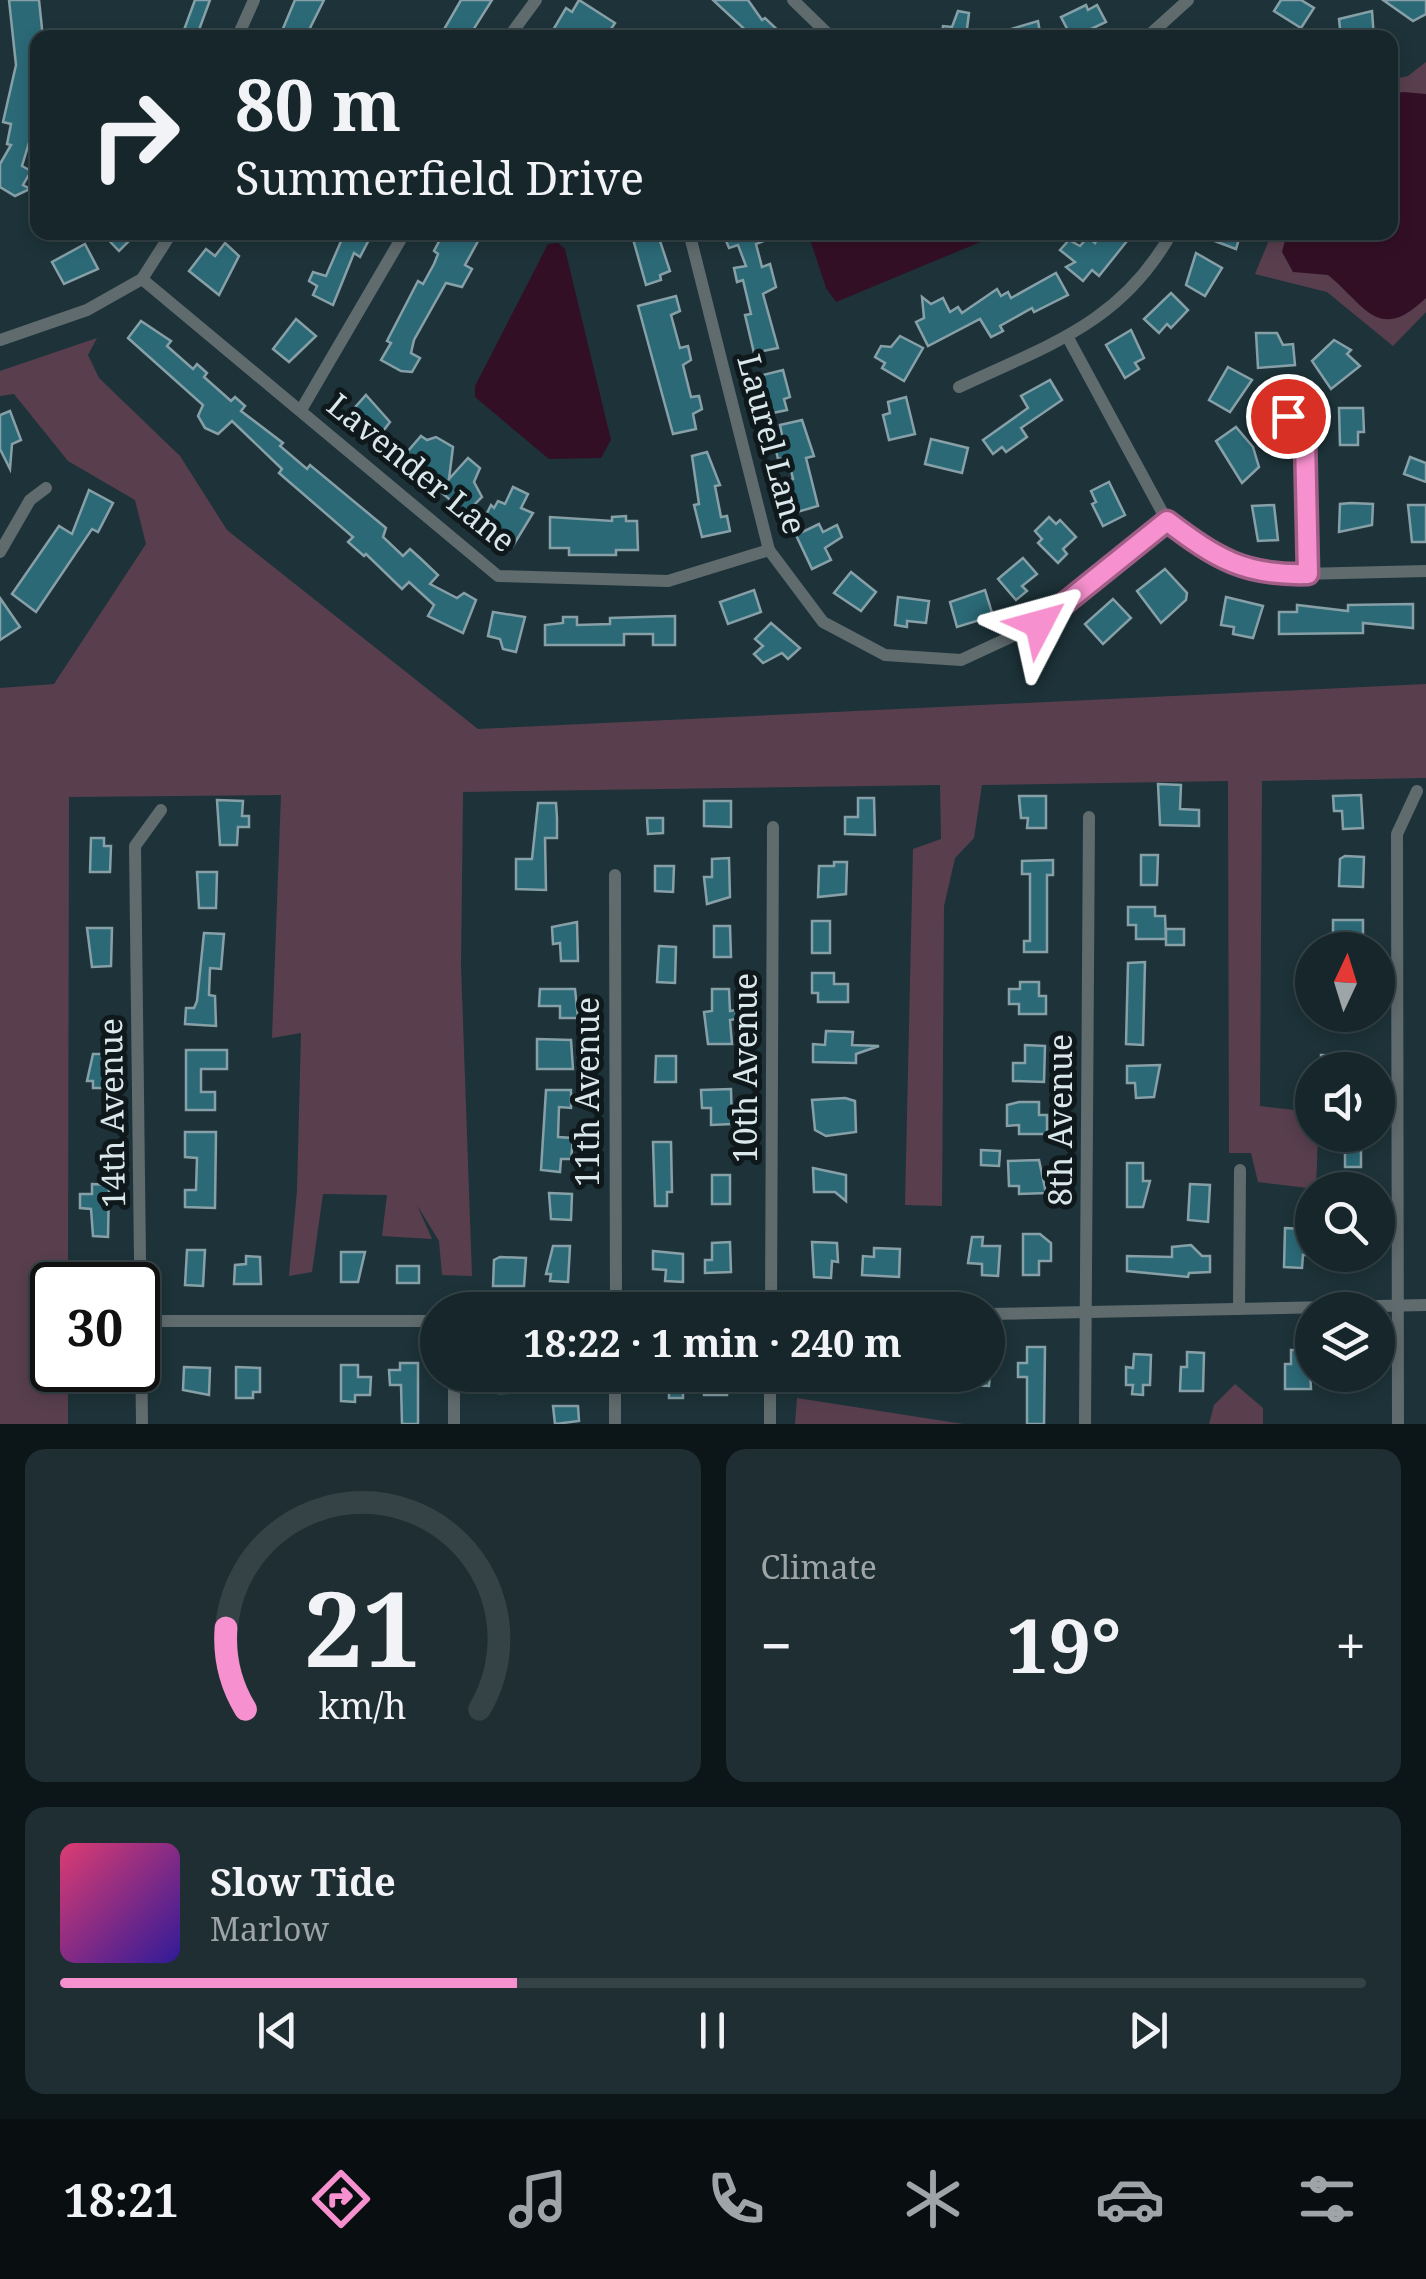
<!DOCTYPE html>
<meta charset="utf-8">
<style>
body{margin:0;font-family:"Noto Serif",serif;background:#1f2e33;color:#f1f3f6;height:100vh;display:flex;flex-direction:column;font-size:38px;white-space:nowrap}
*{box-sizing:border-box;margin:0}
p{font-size:32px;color:#9ea5a9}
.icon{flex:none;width:55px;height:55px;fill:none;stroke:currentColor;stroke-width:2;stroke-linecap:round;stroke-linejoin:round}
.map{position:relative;height:1424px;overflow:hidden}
.side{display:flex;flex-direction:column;gap:25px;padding:25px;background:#0c1518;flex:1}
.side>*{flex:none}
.hud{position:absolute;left:30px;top:30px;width:1368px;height:210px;border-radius:20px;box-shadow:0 5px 15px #0003,0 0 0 2px #354347;background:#16262b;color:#f1f3f6;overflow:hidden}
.needle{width:65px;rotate:4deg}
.fabs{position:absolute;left:1295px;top:932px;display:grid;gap:20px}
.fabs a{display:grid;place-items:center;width:100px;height:100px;border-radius:50%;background:#16262b;box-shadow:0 5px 15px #0003,0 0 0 2px #354347;font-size:50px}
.speed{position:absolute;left:30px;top:1262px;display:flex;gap:20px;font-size:50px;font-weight:700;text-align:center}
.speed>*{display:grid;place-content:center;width:130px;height:130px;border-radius:50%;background:#16262b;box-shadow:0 5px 15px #0003,0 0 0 2px #354347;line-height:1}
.speed .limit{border:5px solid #111;border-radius:15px;background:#fff;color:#111}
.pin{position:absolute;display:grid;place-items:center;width:85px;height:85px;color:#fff;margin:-42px;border:5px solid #fff;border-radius:50%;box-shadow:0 2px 10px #0007}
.me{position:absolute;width:110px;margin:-55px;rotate:51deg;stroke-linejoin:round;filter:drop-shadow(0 0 8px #0008)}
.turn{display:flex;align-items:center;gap:35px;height:210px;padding:0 40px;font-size:45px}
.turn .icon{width:130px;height:130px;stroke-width:2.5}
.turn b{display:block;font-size:70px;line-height:85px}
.big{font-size:75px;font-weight:700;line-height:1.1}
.side .widget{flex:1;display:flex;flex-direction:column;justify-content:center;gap:15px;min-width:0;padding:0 35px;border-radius:20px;background:#1f2e33}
.side .dial{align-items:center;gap:0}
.dial svg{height:260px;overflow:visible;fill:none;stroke:#354347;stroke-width:7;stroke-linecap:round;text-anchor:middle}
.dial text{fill:#f1f3f6;stroke:none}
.song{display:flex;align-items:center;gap:30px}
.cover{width:120px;height:120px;border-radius:15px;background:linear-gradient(135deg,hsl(340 70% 55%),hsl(250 70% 35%))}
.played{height:10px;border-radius:5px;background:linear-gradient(90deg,#f790ce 35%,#354347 35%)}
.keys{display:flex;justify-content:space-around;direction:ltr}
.heat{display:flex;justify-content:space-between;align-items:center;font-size:55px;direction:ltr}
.side .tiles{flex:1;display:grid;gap:25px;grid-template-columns:1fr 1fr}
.widget:last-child{grid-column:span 2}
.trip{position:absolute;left:420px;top:1292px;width:585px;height:100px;border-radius:50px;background:#16262b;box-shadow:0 5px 15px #0003,0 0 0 2px #354347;font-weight:700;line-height:100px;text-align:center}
.menu{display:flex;height:160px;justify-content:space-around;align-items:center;background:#090f11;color:#9ea5a9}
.menu .icon{width:70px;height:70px}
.menu .current{color:#f790ce}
.menu b{font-size:45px;color:#f1f3f6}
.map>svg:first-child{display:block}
.green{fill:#593f4e}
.water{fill:#330f26}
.building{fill:#2b6977;stroke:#87a0a7;stroke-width:2.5}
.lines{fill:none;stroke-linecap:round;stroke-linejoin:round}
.street{stroke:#606b6e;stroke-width:12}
.route-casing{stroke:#a15e86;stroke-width:25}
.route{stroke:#f790ce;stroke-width:18}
.labels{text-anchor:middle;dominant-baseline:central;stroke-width:10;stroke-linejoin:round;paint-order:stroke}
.street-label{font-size:32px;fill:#dae7eb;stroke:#0f191c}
</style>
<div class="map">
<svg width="1426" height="1424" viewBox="0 0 1426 1424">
<rect width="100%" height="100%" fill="#1d3339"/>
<g class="green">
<path d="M1426 62V312L1393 346 1327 292 1255 274 1272 233 1390 232V80L1408 76Z"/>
<path d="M97 338 88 355 99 378 180 456 227 530 478 729 1426 684V778L1262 781 1260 1106 1312 1112V1135H1318L1316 1189 1258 1182 1251 1153H1229L1228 781 982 785 974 838 955 858 944 906 942 1206 905 1205 913 849 941 839 940 785 463 792 461 966 472 1276 442 1275 439 1241 417 1205 432 1239 382 1236 387 1195 323 1194 312 1272 289 1276 297 1191 301 1033 272 1038 281 795 69 797 68 1285H52V1370H68V1424H0V688L54 684 146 544 135 500 68 461 14 394 0 396V371Z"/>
<path d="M1235 1384 1263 1408V1424H1209L1214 1405Z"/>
<path d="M797 1398 963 1424H795Z"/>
</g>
<g class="water">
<path d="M1403 92 1426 94V298C1378 344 1366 306 1328 275L1293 272 1282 252 1287 233 1390 232V95Z"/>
<path d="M808 233V232L1002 233 836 302 826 288Z"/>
<path d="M558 243 565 249 611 440 601 458 549 459 475 397V386L548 244Z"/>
</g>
<g class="building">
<path d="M9 0H39L43 38H38V113L22 166 31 171 23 185 30 189 15 196 0 187V164L11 145 7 144 11 124 3 122 16 65Z"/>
<path d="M195 0H210L196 38H181Z"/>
<path d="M295 0H324L305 38H279Z"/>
<path d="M461 0H492L468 38H439Z"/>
<path d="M579 0 615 23 605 38H565L553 30 566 8 572 12Z"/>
<path d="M713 0H748L762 20 765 18 786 38H754Z"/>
<path d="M1281 0H1301L1314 8 1301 28 1274 11Z"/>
<path d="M1383 0H1426V14L1413 21Z"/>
<path d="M1086 5 1088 10 1097 5 1106 22 1072 38 1061 17Z"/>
<path d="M958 11 969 13 967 29 981 31 980 38H941L943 26 952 27Z"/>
<path d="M1372 11 1374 38H1341L1339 19Z"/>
<path d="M1038 21 1041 38H1001V32Z"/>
<path d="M101 232H121L129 241 119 251Z"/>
<path d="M345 232H373L360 257 354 253 333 305 313 295 317 286 309 281 313 272 326 276Z"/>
<path d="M444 232H483L465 265 472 269 462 287 446 283 414 340 411 353 420 358 412 372 401 371 381 360 391 343 387 341 418 281 423 284 434 264 438 254 434 251Z"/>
<path d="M631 232H657L670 271 660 275 661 280 646 285Z"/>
<path d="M729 232H761L764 241 756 244 762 267 770 264 776 287 763 294 778 348 754 353 745 315 751 314 743 280 737 282 734 268 746 266 738 245 729 248 724 236Z"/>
<path d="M1101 232 1131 236 1099 276 1092 270 1083 281 1066 267 1075 262 1060 250 1069 240 1080 246 1088 237 1095 243Z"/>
<path d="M1191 232H1241L1236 249Z"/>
<path d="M225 243 239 256 219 295 189 271 206 249 215 256Z"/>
<path d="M85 244 98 269 64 284 52 262Z"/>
<path d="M1196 253 1222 268 1205 296 1186 285Z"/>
<path d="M1056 273 1068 295 1034 312 1032 308 1000 326 1003 331 991 337 980 319 928 346 916 322 924 318 922 297 931 304 943 298 950 312 958 307 962 313 997 289 1001 296 1008 292 1011 298Z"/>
<path d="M1171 293 1188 310 1171 328 1167 324 1159 333 1144 319Z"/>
<path d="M676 296 680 311 671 315 680 348 688 346 691 360 683 365 691 397 699 396 702 409 693 414 696 429 673 434 638 306Z"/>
<path d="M296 319 316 336 289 362 273 349Z"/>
<path d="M141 321 171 341 167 346 193 369 197 364 207 373 204 377 231 401 235 397 245 406 241 411 283 443 280 446 307 469 310 465 386 528 383 537 403 556 410 549 420 558 438 575 430 584 457 598 464 593 476 600 463 633 428 616 434 605 409 582 402 589 366 554 364 556 348 542 353 537 279 473 282 469 232 421 218 434 205 428 198 416 203 405 128 338Z"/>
<path d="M1131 330 1144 358 1135 363 1139 369 1125 378 1106 345Z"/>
<path d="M1256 333H1277L1283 345 1293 344 1295 365 1258 368Z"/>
<path d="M900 336 923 348 904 381 882 368 885 363 875 357 881 346 891 347Z"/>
<path d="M1334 340 1351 350 1347 354 1360 366 1331 389 1312 361Z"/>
<path d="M1228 367 1252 380 1230 412 1209 400Z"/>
<path d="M783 370 790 397 784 399 787 410 768 414 759 376Z"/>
<path d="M1050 380 1062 400 1021 428 1027 437 1006 452 1002 447 993 454 983 440 1028 408 1021 396Z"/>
<path d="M366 395 390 422 377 439 350 413Z"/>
<path d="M906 397 915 434 889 440 883 415 890 413 888 402Z"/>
<path d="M1339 408H1363L1364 432H1358V445H1340Z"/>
<path d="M10 411 21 440 12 444 10 469 0 449V415Z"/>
<path d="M802 420 814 456 806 458 818 506 797 512 784 482 793 479 788 457 778 459 775 446 783 440 780 425Z"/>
<path d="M1236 427 1253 447 1259 467 1242 483 1216 441Z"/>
<path d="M421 436 427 440 436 437 453 447 449 479 468 458 480 468 474 482 482 497 466 513 401 459Z"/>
<path d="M931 439 968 448 962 473 925 464Z"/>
<path d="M707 452 720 485 715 486 721 517 727 516 730 531 702 537 694 505 699 504 692 456Z"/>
<path d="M1410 457 1426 463V482L1404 474Z"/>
<path d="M1109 482 1125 515 1103 526 1092 504 1096 502 1091 491Z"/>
<path d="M513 487 528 494 521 508 533 513 513 546 500 540 503 533 482 523 491 505 494 508 498 501 505 504Z"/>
<path d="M89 490 113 503 98 532 92 529 36 612 12 594 59 526 72 534Z"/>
<path d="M1351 503 1373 504 1372 525 1339 532 1340 504Z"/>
<path d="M1274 505 1278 540 1258 541 1252 506Z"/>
<path d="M1408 505H1426V542H1412Z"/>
<path d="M626 516V521H637L638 550H616V555H569V548H550V517L612 521V517Z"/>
<path d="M1049 517 1056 524 1060 520 1076 537 1063 549 1067 554 1058 563 1038 543 1042 539 1035 531Z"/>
<path d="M819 524 823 532 837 525 842 537 825 548 831 560 812 569 796 535Z"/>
<path d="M1023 558 1037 574 1022 586 1027 591 1016 600 998 579Z"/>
<path d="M1165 569 1187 593 1186 600 1161 623 1137 591Z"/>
<path d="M851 572 876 592 861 611 834 593Z"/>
<path d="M754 590 761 612 728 624 720 602Z"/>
<path d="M985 590 993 616 957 627 950 602Z"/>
<path d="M898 597 929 601 926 623 907 621V627L895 625Z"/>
<path d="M1226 597 1263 606 1253 638 1233 634 1234 627 1221 625Z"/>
<path d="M0 598 20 627 0 640Z"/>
<path d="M1113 599 1131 618 1103 644 1085 624Z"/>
<path d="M1413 604V628L1363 623V633L1279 634V612H1297V605L1348 611V605Z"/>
<path d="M493 612 525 617 516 652 503 649 500 639 488 636Z"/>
<path d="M675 616V645H653V634H624V645H545V625L563 623V617H577V625L610 624V618Z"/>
<path d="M771 623 800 648 788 659 782 653 763 663 754 654 763 646 755 639Z"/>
<path d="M1158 784 1181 785 1180 809 1199 810V826L1160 825Z"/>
<path d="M1361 795 1363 828 1343 829 1342 811H1334L1333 796Z"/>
<path d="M1019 796H1046V828H1027L1028 818H1021Z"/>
<path d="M858 798H874L875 835 845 834V817H858Z"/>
<path d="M217 800 243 801 242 816H249V827H238L237 845H220Z"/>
<path d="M704 801H731V827L704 826Z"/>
<path d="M538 803H556L557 818V838H545L546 890 516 889V859H532Z"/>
<path d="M647 818H663V833L648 834Z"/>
<path d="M91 838H104V846H111L110 872H90Z"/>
<path d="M1141 855H1158L1157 885H1141Z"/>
<path d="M1345 856 1364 857 1363 887 1339 886 1340 859Z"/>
<path d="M729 858 730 897 707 904 704 877H712V859Z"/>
<path d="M1053 860V875H1047V952H1024V941H1030V874H1022V861Z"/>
<path d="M834 862H847L846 894 818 897 819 866H834Z"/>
<path d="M655 866H674L673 892 655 891Z"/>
<path d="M197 872H217L216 908H199Z"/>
<path d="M1128 907H1155V916H1165L1166 939H1136V925H1128Z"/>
<path d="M1333 920H1363V946H1346V935H1333Z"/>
<rect x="812" y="921" width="18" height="32"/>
<path d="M577 922 578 961H561L560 943 553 944 552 927Z"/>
<path d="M714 926H730L731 957H714Z"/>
<path d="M87 928H112L111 966 92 967Z"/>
<rect x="1166" y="929" width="18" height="16"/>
<path d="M204 933 224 934 221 969 210 968 209 995 215 996 216 1026 185 1024 186 1008H194L197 1001Z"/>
<path d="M659 946 676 947 675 983 657 982Z"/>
<path d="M1145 962 1143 1045 1126 1044 1128 963Z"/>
<path d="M812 973H834V984H848V1002H818V993H812Z"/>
<path d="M1020 982H1039V996H1046V1014H1019V1004H1009V989H1020Z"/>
<path d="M540 989H575L578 1018H560V1006H539Z"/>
<path d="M712 989H729L730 1011 736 1010V1019L730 1020 732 1044H708L704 1012 712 1011Z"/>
<path d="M826 1031 853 1032 852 1045 879 1046 856 1054V1063L813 1062V1044L825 1045Z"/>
<path d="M537 1039 571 1040 573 1069H537Z"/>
<path d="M1025 1045 1045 1046 1044 1082 1013 1081V1063H1025Z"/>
<path d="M186 1050H227V1069H201V1092H215V1110H186Z"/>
<path d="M93 1054H110V1088H93V1081H87Z"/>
<path d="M1321 1055 1360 1056V1070H1321Z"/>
<path d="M656 1056H676V1082H655Z"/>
<path d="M1160 1065 1154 1097 1136 1098 1135 1083H1127V1066Z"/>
<path d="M731 1089 732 1124 711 1125V1108H702L701 1090Z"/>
<path d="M546 1090H571V1108L559 1107 558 1137 573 1138 571 1159H561L560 1172 541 1170Z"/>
<path d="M845 1098 855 1101 856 1132 826 1136 815 1130 812 1100Z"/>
<path d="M1019 1102H1039V1115H1047V1134H1019V1125L1007 1126V1105Z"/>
<path d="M185 1132H216L215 1208 185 1207V1190H196L197 1158 185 1157Z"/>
<rect x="1345" y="1135" width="16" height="32"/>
<path d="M653 1142H671L672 1192H667V1206H655Z"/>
<path d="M981 1150 1000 1151 999 1166 981 1165Z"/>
<path d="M1039 1160 1046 1193 1019 1194V1186H1009L1008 1161Z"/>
<path d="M1127 1163H1143V1181H1150L1143 1207H1127Z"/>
<path d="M813 1168 846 1175V1201L835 1192H814Z"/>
<rect x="712" y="1175" width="18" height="29"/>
<path d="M92 1184 109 1185 108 1237 93 1236 91 1209 80 1208V1194H92Z"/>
<path d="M1190 1184 1210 1185 1208 1222 1188 1220Z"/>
<path d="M549 1193 572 1194 571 1220 551 1219Z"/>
<path d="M1285 1228 1302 1229 1301 1237H1312V1255H1303L1302 1268 1284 1267Z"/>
<path d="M1023 1234H1040L1051 1243V1261H1039V1275H1023Z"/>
<path d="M972 1237H983L982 1246H1000L998 1276 982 1275V1264L968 1263Z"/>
<path d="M730 1242 731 1272 705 1273V1260H712V1243Z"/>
<path d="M812 1242 837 1243 838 1262 832 1261 831 1278 814 1277Z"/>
<path d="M1191 1245 1202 1256H1210V1272L1189 1273 1188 1277 1127 1271V1256L1172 1257V1247Z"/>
<path d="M553 1246H570L568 1282 550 1281 551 1274H546Z"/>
<path d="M874 1248 900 1249 899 1277 862 1275 863 1256 874 1257Z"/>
<path d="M187 1250H205L203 1286 185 1285Z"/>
<path d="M653 1251 683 1254V1282L665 1281 666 1270 653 1269Z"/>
<path d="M341 1252H365L358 1282H341Z"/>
<path d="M1344 1255H1358V1270L1343 1269Z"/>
<path d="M246 1256 260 1257 261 1284H234L235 1265 246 1264Z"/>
<path d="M500 1257 526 1258 524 1286H493L494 1260Z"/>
<rect x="397" y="1266" width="22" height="17"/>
<path d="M1027 1347H1045L1044 1424H1027V1377H1018V1363H1027Z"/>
<path d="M1291 1350H1309L1311 1389H1285V1364H1291Z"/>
<path d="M1187 1352 1204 1353 1203 1391H1180L1181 1367H1187Z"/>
<path d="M1134 1354 1151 1355 1150 1385H1143V1395L1132 1394 1133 1385H1126V1367L1133 1368Z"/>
<path d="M400 1363H418V1424H402L401 1385H390L389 1370H400Z"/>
<path d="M341 1365H358V1377H371L370 1395H355V1402L341 1401Z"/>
<path d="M184 1367 210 1368 209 1395 183 1390Z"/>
<path d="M236 1367 260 1368V1392H253V1398H236Z"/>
<rect x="85" y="1370" width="18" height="11"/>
<path d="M499 1375H529V1392L499 1393Z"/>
<path d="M652 1375H727V1395H704V1387L683 1386V1398H669V1392L652 1389Z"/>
<path d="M827 1375H858V1386L828 1387Z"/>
<path d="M950 1375H990L989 1386 950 1384Z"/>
<path d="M553 1406H578L579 1421 555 1424Z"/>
</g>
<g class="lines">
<g class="street">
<path d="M793 0 832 38"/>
<path d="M237 38 254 0"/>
<path d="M508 38 536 0"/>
<path d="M1146 38 1188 0"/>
<path d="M689 232 769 550 823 622 885 655 961 660 1039 624 1167 521"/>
<path d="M142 279 498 576 668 581 769 550"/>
<path d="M1067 336 1167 521 1212 555 1263 575 1426 571"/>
<path d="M0 340 87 310 142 279 172 232"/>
<path d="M959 387C1048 345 1121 324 1172 232"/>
<path d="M301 410 405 232"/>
<path d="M1288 416 1305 439 1308 574"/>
<path d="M0 552 30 500 46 488"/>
<path d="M615 875 616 1310"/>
<path d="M1239 1309 1240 1170"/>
<path d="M771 1310 773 827"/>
<path d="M988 1314 1426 1305"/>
<path d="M142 1321H438"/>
<path d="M454 1375V1424"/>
<path d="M142 1424 135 846 161 810"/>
<path d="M615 1424V1375"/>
<path d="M770 1424V1375"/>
<path d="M1085 1424 1089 817"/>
<path d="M1398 1424 1397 834 1417 791"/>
</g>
</g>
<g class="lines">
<defs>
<path id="route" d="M1039 624 1167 521C1217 559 1245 576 1308 574L1305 439 1288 416"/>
</defs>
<use href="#route" class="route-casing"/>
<use href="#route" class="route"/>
</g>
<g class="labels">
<g class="street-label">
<text transform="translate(773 444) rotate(75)">Laurel Lane</text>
<text transform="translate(422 472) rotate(39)">Lavender Lane</text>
<text transform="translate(744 1068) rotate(-90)">10th Avenue</text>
<text transform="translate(586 1092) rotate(-90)">11th Avenue</text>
<text transform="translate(111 1113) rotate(-91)">14th Avenue</text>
<text transform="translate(1059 1120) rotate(-90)">8th Avenue</text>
</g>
</g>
</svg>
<div class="fabs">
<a><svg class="needle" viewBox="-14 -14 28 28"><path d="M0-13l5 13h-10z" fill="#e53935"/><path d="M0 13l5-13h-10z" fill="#9ea5a9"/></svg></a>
<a><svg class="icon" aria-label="sound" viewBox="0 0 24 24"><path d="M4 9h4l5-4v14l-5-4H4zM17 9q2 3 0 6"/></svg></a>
<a><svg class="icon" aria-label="search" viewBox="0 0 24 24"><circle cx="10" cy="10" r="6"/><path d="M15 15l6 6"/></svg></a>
<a><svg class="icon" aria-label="layers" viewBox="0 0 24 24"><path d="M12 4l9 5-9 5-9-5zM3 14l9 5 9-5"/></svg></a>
</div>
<div class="speed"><div class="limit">30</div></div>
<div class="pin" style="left:1288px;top:416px;background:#d93025"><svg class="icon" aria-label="arrive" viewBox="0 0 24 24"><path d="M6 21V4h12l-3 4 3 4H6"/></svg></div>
<svg class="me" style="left:1039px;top:624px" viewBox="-20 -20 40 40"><path d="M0-17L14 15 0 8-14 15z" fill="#f790ce" stroke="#fff" stroke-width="4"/></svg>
<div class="trip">18:22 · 1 min · 240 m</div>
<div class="hud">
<div class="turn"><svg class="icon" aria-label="right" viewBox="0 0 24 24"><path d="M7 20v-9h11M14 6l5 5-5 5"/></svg><div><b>80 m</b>Summerfield Drive</div></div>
</div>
</div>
<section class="side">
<div class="tiles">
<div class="widget dial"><svg viewBox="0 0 100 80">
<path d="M14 69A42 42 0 1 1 86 69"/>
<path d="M14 69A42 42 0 0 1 8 44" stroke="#f790ce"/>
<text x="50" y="56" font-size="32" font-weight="700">21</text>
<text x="50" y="72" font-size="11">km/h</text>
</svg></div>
<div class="widget"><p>Climate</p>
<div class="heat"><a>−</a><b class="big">19°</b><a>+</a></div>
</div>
<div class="widget">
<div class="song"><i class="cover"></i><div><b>Slow Tide</b><p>Marlow</p></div></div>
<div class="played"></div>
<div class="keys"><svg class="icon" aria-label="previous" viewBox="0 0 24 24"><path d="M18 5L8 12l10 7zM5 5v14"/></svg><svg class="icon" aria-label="pause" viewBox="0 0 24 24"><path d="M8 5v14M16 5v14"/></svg><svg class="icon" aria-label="next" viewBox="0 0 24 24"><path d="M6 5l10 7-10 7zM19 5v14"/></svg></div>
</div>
</div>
</section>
<nav class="menu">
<b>18:21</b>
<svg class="icon current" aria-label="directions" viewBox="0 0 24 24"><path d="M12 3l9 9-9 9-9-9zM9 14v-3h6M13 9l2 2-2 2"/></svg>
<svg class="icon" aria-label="music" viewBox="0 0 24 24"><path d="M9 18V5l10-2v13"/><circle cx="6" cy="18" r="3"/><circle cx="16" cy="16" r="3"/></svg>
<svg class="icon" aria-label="phone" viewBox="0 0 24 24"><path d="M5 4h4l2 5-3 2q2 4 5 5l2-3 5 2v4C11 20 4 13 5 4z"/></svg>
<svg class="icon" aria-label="climate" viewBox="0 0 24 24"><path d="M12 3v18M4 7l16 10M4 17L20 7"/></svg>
<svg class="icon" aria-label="car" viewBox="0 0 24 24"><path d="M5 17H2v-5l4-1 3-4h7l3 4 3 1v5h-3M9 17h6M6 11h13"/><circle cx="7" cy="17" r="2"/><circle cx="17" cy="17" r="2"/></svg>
<svg class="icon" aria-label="filters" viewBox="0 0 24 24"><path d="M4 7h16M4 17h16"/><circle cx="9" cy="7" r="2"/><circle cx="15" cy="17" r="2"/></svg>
</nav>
